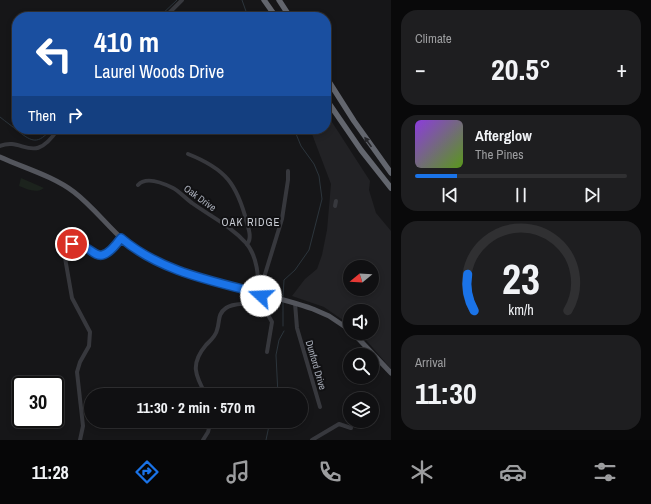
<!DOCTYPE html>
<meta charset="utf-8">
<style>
body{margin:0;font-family:"Archivo Narrow",sans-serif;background:#1e1e20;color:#f1f3f6;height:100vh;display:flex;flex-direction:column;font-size:15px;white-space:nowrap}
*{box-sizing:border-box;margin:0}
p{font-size:13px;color:#9c9d9f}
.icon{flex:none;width:22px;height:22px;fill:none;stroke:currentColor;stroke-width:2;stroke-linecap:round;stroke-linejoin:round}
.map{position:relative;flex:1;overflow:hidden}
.sheet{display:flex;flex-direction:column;gap:10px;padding:10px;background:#09090a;width:260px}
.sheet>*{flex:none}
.top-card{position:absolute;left:12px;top:12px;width:319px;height:122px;border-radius:16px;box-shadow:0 2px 6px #0003,0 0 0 1px #303032;background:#1a4fa0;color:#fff;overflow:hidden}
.needle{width:26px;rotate:252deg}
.tools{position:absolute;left:343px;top:260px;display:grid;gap:8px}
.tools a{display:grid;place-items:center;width:36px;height:36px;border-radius:50%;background:#101012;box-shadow:0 2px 6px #0003,0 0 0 1px #303032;font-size:20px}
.speed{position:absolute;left:12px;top:376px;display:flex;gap:8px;font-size:20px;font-weight:700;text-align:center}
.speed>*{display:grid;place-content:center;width:52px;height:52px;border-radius:50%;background:#101012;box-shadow:0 2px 6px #0003,0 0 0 1px #303032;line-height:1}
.speed .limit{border:2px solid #111;border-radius:6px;background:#fff;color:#111}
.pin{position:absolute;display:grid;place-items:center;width:34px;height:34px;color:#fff;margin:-17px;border:2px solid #fff;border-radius:50%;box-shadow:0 1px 4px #0007}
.me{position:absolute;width:44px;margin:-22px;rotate:290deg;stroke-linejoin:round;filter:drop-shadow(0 0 3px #0008)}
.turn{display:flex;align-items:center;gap:14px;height:84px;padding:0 16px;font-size:18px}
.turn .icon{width:52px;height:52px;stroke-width:2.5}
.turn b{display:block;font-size:28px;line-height:34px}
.then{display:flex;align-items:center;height:38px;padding:0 16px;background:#0003;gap:8px;font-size:15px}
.big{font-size:30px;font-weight:700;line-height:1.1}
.sheet .tile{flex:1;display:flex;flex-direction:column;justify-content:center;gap:6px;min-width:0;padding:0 14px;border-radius:16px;background:#1e1e20}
.sheet .dial{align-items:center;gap:0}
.dial svg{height:104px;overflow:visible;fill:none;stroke:#303032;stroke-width:7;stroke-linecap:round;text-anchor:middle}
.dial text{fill:#f1f3f6;stroke:none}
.song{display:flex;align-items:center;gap:12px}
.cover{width:48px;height:48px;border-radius:6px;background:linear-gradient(135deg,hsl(270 70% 55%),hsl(90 70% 35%))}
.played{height:4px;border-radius:2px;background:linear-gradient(90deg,#1a73e8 20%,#303032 20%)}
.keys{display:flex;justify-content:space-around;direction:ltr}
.heat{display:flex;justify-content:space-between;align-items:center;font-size:22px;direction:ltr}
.trip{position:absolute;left:84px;top:388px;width:224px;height:40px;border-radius:20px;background:#101012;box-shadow:0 2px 6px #0003,0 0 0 1px #303032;font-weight:700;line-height:40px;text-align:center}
.dock{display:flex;height:64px;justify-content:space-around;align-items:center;background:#060607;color:#9c9d9f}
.dock .icon{width:28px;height:28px}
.dock .selected{color:#1a73e8}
.dock b{font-size:18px;color:#f1f3f6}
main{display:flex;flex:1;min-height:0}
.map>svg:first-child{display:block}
.built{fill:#222225;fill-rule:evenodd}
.green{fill:#1c231d}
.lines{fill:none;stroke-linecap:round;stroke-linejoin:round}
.stream{stroke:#2c353c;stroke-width:1}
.minor{stroke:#37383d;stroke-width:4}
.major{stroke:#53555c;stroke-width:5}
.highway{stroke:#63666e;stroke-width:5.5}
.oneway{fill:#26262a}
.route-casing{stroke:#114b97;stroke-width:10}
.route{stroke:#1a73e8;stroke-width:7}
.labels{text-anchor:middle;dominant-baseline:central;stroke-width:4;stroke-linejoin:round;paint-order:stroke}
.street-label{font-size:10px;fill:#a8adb8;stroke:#111113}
.neighbourhood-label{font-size:11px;letter-spacing:1px;fill:#c9ccd4;stroke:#111113}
</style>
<main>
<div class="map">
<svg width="391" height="440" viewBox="0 0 391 440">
<rect width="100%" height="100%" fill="#161618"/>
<path class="built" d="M330 119 370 181 369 190 376 213 391 231V369L360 333H372V311H350V325L324 307 292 296 305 279 317 269 322 255 327 230 331 184 312 134 315 129H326V120ZM350 267H372V289H350Z"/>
<path class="green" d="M21 178 44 188C36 194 27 189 19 186Z"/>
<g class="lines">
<g class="stream">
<path d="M242 0 248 17"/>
<path d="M159 17 177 0"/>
<path d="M0 117C6 122 12 126 18 131 32 142 38 145 51 129"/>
<path d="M283 297 284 280 295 270 309 250 322 199 319 176 314 164 301 146 294 129"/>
<path d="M283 302V326"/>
<path d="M278 395 276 355 279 340 284 331"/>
<path d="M266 440 270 421"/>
</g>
<g class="minor">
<path d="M165 17 182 0"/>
<path d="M0 146C23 136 33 167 58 129"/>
<path d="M188 154C226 169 237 184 247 223 249 230 252 239 247 244"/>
<path d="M138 185C146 176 163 183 173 188 179 191 186 199 192 203 210 216 231 226 246 243 255 253 263 281 253 292"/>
<path d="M335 206 336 201"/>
<path d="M259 299 272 322 267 352"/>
<path d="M295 303 297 328 320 407"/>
<path d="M206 395C195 375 190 364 206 345 210 341 216 336 217 330 220 322 217 314 226 308 236 301 252 307 261 298L262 284 282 219 288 180V171"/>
<path d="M80 440 83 426 77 372 80 362 89 346 90 332 72 298 64 252 67 246 75 244C81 245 85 248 90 251 104 260 113 249 121 238"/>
<path d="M203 440 208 432 211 421"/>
<path d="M312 440 339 424 351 428"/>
</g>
<g class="major">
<path d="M0 157C24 168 53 176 74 192 100 212 118 242 148 258 199 285 260 290 313 309L329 316 350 330"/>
<path d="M353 333 391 373"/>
</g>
<g class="highway">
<path d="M264 0 276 17"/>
<path d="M279 0 290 17"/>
<path d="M326 77 354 121 391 173"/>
<path d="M326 99 361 150 391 188"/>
</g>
</g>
<defs><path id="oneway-solid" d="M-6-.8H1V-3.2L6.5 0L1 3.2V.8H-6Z"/></defs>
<use class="oneway" href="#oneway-solid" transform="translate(368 142) rotate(-125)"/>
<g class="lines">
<defs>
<path id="route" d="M72 244C95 242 95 274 121 238 161 272 213 281 262 294L261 296"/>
</defs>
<use href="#route" class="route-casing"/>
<use href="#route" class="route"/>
</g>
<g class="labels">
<g class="street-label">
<text transform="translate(200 198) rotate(36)">Oak Drive</text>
<text transform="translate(316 365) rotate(74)">Dunford Drive</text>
</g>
<g class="neighbourhood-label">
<text x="251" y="222">OAK RIDGE</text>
</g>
</g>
</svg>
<div class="tools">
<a><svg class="needle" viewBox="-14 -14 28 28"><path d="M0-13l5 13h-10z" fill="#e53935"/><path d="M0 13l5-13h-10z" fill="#9c9d9f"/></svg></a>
<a><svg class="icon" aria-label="sound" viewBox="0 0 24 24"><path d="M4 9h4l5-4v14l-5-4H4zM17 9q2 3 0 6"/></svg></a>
<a><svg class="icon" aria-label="search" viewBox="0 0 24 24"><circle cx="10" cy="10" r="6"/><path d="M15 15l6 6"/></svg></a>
<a><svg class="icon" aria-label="layers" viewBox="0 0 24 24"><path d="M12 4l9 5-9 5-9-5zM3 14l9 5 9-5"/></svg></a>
</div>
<div class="speed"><div class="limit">30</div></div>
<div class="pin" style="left:72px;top:244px;background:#d93025"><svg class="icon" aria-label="arrive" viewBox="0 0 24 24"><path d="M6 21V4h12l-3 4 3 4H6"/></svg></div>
<svg class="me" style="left:261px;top:296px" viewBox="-20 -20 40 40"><circle r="19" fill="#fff"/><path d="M0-13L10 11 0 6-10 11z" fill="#1a73e8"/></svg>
<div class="trip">11:30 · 2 min · 570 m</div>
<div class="top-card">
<div class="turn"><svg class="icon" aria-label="left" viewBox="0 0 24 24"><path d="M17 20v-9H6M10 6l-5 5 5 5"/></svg><div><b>410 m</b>Laurel Woods Drive</div></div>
<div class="then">Then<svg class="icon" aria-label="right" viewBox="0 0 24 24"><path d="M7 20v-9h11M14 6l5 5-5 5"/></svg></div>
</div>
</div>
<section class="sheet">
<div class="tile"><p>Climate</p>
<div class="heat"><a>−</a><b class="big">20.5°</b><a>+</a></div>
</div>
<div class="tile">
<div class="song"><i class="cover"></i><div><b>Afterglow</b><p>The Pines</p></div></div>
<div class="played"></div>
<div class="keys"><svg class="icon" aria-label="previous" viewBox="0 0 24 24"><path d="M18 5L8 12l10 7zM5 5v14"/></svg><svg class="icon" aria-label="pause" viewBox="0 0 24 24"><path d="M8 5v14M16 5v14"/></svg><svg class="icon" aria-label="next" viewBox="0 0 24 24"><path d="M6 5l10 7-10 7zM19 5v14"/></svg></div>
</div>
<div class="tile dial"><svg viewBox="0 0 100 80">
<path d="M14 69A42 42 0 1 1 86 69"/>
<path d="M14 69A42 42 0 0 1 9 41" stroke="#1a73e8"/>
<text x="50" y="56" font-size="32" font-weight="700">23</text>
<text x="50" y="72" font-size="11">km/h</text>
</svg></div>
<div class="tile"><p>Arrival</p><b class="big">11:30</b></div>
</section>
</main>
<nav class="dock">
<b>11:28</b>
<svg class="icon selected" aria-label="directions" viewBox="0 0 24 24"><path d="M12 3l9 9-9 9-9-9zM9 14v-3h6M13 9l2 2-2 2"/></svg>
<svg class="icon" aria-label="music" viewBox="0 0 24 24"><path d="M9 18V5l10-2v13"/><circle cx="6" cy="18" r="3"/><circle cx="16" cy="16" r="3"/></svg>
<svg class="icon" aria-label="phone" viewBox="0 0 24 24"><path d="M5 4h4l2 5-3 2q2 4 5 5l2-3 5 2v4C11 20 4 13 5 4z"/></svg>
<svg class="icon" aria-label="climate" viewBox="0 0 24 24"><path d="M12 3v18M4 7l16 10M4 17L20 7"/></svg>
<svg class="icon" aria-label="car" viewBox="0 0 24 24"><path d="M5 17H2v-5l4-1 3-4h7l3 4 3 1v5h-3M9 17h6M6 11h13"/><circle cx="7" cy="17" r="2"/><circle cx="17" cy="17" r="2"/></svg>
<svg class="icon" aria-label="filters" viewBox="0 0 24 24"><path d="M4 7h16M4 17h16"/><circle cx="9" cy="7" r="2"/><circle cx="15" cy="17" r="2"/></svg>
</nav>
